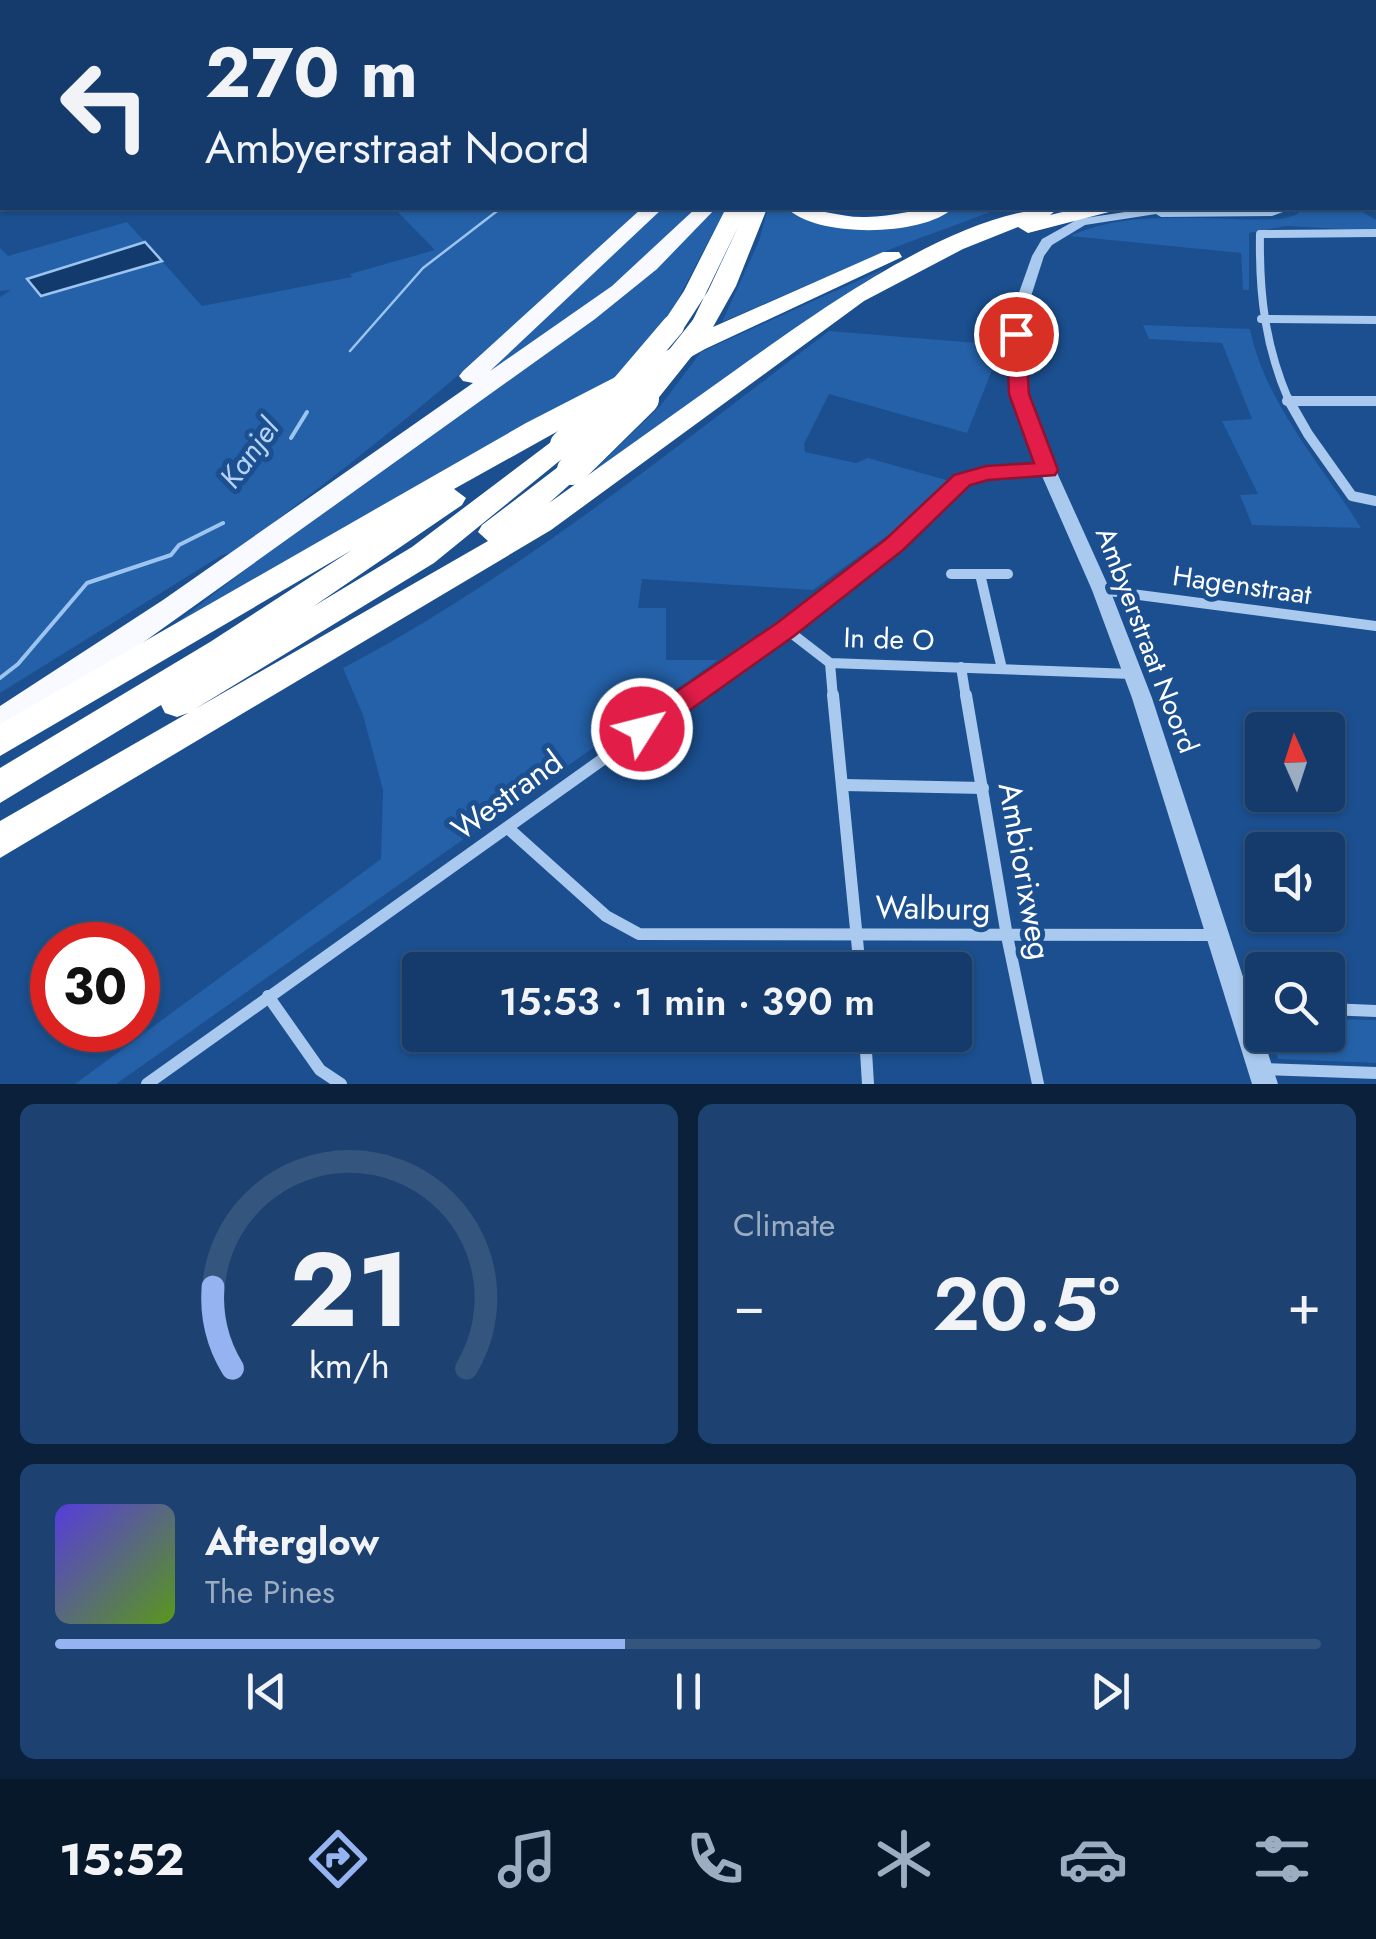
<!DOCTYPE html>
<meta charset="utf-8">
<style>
body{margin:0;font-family:Jost,sans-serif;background:#1d4271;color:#f1f3f6;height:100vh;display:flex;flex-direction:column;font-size:38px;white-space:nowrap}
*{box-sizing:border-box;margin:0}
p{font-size:32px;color:#9dadc1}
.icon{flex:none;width:55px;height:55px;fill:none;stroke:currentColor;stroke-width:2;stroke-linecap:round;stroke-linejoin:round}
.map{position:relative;height:1084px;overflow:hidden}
.details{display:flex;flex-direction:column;gap:20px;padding:20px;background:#0b203b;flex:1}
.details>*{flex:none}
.top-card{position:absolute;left:0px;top:0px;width:1378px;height:210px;box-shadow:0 2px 8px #0004,0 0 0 2px #33557e;background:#143b6b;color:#f1f3f6;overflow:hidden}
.needle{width:65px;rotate:357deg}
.tools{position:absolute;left:1245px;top:712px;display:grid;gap:20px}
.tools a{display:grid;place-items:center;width:100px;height:100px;border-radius:10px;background:#143b6b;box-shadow:0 2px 8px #0004,0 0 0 2px #33557e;font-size:50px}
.speed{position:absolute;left:30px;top:922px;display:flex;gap:20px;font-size:50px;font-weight:700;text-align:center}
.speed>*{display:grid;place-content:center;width:130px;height:130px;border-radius:50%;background:#143b6b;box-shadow:0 2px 8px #0004,0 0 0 2px #33557e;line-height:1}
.speed .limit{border:15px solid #d22;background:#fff;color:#111}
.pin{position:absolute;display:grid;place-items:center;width:85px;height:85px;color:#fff;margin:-42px;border:5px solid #fff;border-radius:50%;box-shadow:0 2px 10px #0007}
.me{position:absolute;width:110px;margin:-55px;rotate:54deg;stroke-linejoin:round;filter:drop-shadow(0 0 8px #0008)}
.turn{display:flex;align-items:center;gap:35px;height:210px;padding:0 40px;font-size:45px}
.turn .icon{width:130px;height:130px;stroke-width:2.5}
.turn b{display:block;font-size:70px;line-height:85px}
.big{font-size:75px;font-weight:600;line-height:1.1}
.details .tile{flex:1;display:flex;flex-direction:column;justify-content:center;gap:15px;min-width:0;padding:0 35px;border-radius:15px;background:#1d4271}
.details .dial{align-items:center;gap:0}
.dial svg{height:260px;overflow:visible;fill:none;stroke:#33557e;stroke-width:7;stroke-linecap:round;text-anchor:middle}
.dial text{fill:#f1f3f6;stroke:none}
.song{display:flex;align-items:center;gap:30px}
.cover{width:120px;height:120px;border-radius:15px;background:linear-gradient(135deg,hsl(250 70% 55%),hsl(90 70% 35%))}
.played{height:10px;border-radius:5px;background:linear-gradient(90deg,#95b2f1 45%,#33557e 45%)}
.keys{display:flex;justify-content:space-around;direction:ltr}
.heat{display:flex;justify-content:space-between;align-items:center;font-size:55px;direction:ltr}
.details .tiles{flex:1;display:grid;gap:20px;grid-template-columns:1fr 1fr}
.tile:last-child{grid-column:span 2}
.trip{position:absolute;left:402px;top:952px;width:570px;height:100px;border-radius:10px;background:#143b6b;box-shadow:0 2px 8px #0004,0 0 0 2px #33557e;font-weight:600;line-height:100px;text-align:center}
.tabs{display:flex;height:160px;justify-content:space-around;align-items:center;background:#08182b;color:#9dadc1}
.tabs .icon{width:70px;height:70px}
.tabs .current{color:#95b2f1}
.tabs b{font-size:45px;color:#f1f3f6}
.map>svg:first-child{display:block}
.green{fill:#2461a8}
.water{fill:#123a6d;stroke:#9cc4f0;stroke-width:2.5}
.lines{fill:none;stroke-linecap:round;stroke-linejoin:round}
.stream-far1{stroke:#9cc4f0;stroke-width:2.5}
.stream{stroke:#9cc4f0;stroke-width:4}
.minor-far3{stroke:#a9c9ee;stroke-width:6}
.minor-far2{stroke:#a9c9ee;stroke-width:8}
.minor-far1{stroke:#a9c9ee;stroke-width:10}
.minor{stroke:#a9c9ee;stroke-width:12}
.tertiary{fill:#a9c9ee;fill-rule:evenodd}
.secondary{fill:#d6e6fa;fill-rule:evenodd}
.trunk{fill:#f8faff;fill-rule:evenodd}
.motorway{fill:#fff;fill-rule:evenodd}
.rail{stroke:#fff;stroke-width:2.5;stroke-dasharray:10 4;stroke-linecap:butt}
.motorway-bridge-far1{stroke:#fff;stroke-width:22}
.motorway-bridge{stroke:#fff;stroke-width:30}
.route{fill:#e11d48;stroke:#92132f;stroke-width:2.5}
.labels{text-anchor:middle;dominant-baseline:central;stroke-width:10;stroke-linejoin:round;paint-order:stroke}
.street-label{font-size:28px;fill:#fff;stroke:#1b4f8f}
.water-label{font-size:30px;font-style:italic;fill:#b5d3f5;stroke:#1b4f8f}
.near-street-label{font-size:32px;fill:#fff;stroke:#1b4f8f}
</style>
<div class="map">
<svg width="1376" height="1084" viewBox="0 0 1376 1084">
<rect width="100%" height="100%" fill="#1b4f8f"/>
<g class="green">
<path d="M394 208H641C515 334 377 446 234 552L222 555 0 693V297L11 290 0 291V248L8 256 127 222 145 242 27 280 41 296 162 261 202 306 352 277 350 274 435 250Z"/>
<path d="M659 208H696L626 278 475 381 623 246Z"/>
<path d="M709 208H726L667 320 630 369 148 645 424 431 672 251Z"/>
<path d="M768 208H793L810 218 920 219 951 208H1001L896 247 722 322 759 241Z"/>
<path d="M1304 208H1356L1376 220V231L1286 226 1249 233V290H1243L1241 253 1070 236C1134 207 1213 222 1281 219L1296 215Z"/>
<path d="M886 268 791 332 580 484 661 405 701 352Z"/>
<path d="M1143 325 1250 329C1265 403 1322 465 1361 528L1252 525 1240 495 1258 494 1222 421 1252 419 1222 343 1149 339Z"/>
<path d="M829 331 1002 345 967 433 829 394 804 444 805 452 856 463 868 458 953 482 935 501 813 590 642 579 638 608H666V660H718L116 1084H75L381 859 383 790 363 715 343 668C517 576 672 450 829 331Z"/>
<path d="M1328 1019 1376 1020V1063L1278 1059 1271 1035H1328Z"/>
</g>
<path class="water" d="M145 242 162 261 41 296 27 279Z"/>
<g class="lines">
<g class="stream-far1">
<path d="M737 2 750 0"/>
<path d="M350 351 423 268 501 208"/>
</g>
<g class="stream">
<path d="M291 438 307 412"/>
<path d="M0 678 18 664 87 583 171 555 179 545 223 523"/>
</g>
<g class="minor-far3">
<path d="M568 0 572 2"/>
<path d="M1109 0 1124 2"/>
</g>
<g class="minor-far2">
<path d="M1261 319 1376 320"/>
<path d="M1287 401H1376"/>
<path d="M1289 401C1265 346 1259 294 1260 234L1376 233"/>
</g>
<g class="minor-far1">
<path d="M1288 399 1308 434 1352 496 1376 501"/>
<path d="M1287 401H1376"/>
<path d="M951 574H1008"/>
<path d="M980 574 1002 669"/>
<path d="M1101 590 1376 626"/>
<path d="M786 629 830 663 1132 674"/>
<path d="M830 663 833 698"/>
<path d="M961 667 966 698"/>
<path d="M690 698 786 629 894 544 962 480 986 473 1047 470"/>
</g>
<g class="minor">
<path d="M833 695 860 970"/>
<path d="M966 695 1007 936 1038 1084"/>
<path d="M844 785 983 788"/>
<path d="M509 829 606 916 639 934 1215 935"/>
<path d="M268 996 320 1070 341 1084"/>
<path d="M1328 1009 1376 1011"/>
<path d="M865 1035 868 1084"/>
<path d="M1262 1069 1376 1073"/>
<path d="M147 1084 693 695"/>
</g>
<g class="tertiary">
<rect x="0" y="44" width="2" height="6"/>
<path d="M1152 208H1294L1272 216 1161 217 1156 214 1085 225 1052 245 1044 256 1025 315 1023 375 1040 435 1110 590 1152 698 1278 1084H1252L1132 698 1092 590 1024 435 1009 375 1011 315 1032 256 1042 239 1078 219Z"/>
</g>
<path class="secondary" d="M1005 0H1015L1016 2H1006Z"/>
<path class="trunk" d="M642 208H663L490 371 612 286 696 208H716L657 269 595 319 127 654 0 735V706L163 600 473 383 463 381 459 376 463 371Z"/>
<g class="motorway">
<rect x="1375" y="51" width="1" height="10"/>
<path d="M1376 96V107H1375V96Z"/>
<path d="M726 208H763L766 211 736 286 713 327 883 252H899L902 257 705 349 454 489 466 498 462 505 314 606 412 547 555 439H575L579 445 434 563 195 709 488 541 478 532 482 525 562 464H582L586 470 549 503C607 462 665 420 723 379 806 320 956 208 1059 208L1050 215 1079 208H1112L1109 212 1028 233 1018 227 963 249 864 301 551 530 0 858V821L188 713 177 717 165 713 161 705 0 803V768L210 642 352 550 0 756V724L526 423 701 333 690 326 739 225 708 291 682 331H664L661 326 684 291Z"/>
<path d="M787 208C814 206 838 218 866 217 896 217 924 206 953 208 923 237 816 238 787 208Z"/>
</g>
<g class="rail">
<path d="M248 2 258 0"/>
<path d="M293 2 304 0"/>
</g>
<g class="motorway-bridge-far1">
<path d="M609 401 673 326"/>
<path d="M642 401 702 326"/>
</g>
<g class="motorway-bridge">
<path d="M565 445 612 399"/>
<path d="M572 470 644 399"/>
</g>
</g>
<path class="route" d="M1016 329 1025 334 1029 394 1058 470 1055 475 988 480 970 485 903 550 794 636 652 737 642 740 633 737 629 729 633 721 777 623 886 539 954 475 986 466 1034 463 1009 394 1007 334Z"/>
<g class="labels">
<g class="street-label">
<text transform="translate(1242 585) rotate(8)">Hagenstraat</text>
<text transform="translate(889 639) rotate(2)">In de O</text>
<text transform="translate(1147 640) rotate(69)">Ambyerstraat Noord</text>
</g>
<g class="water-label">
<text transform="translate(249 453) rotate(-54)">Kanjel</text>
</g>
<g class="near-street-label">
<text transform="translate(507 795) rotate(-36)">Westrand</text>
<text transform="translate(1025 871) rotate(80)">Ambiorixweg</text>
<text transform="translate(933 908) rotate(1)">Walburg</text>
</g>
</g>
</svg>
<div class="tools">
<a><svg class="needle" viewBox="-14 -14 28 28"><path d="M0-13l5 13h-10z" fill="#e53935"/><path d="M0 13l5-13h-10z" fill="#9dadc1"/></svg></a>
<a><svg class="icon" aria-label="sound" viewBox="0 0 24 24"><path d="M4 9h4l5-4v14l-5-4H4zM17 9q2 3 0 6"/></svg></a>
<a><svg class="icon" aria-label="search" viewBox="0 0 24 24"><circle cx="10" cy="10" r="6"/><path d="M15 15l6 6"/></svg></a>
</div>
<div class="speed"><div class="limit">30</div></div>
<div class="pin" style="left:1016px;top:334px;background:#d93025"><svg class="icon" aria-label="arrive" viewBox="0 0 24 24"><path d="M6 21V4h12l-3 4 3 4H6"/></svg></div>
<svg class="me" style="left:642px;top:729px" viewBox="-20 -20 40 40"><circle r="17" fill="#e11d48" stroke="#fff" stroke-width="3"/><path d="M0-11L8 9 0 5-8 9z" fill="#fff"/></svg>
<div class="trip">15:53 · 1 min · 390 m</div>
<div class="top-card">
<div class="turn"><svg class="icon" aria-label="left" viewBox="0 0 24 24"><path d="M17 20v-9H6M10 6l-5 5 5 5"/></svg><div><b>270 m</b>Ambyerstraat Noord</div></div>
</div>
</div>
<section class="details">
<div class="tiles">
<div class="tile dial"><svg viewBox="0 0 100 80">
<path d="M14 69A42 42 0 1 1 86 69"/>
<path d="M14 69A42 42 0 0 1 8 44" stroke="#95b2f1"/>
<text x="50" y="56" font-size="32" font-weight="700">21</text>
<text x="50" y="72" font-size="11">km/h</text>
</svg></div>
<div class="tile"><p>Climate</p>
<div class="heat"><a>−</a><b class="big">20.5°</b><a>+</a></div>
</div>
<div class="tile">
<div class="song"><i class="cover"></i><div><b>Afterglow</b><p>The Pines</p></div></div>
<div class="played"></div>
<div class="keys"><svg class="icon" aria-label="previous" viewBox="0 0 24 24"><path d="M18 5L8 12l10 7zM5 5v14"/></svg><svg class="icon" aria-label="pause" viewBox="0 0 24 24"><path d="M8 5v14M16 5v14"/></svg><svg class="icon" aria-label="next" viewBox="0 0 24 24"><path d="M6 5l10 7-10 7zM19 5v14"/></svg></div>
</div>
</div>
</section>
<nav class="tabs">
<b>15:52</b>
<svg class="icon current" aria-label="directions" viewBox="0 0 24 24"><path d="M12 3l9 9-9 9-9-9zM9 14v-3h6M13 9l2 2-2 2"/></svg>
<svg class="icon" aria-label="music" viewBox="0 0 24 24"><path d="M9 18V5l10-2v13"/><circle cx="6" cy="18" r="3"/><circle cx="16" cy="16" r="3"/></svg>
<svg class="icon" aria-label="phone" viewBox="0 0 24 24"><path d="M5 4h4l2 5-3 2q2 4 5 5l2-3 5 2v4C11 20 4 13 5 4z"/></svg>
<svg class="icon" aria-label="climate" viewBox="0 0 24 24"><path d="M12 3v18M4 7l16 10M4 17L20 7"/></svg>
<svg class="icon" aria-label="car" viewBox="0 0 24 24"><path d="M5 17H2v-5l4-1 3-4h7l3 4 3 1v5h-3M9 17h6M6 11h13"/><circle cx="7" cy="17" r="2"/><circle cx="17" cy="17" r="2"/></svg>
<svg class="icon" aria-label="filters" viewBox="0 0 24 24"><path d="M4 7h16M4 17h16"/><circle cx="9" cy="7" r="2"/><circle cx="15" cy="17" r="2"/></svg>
</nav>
